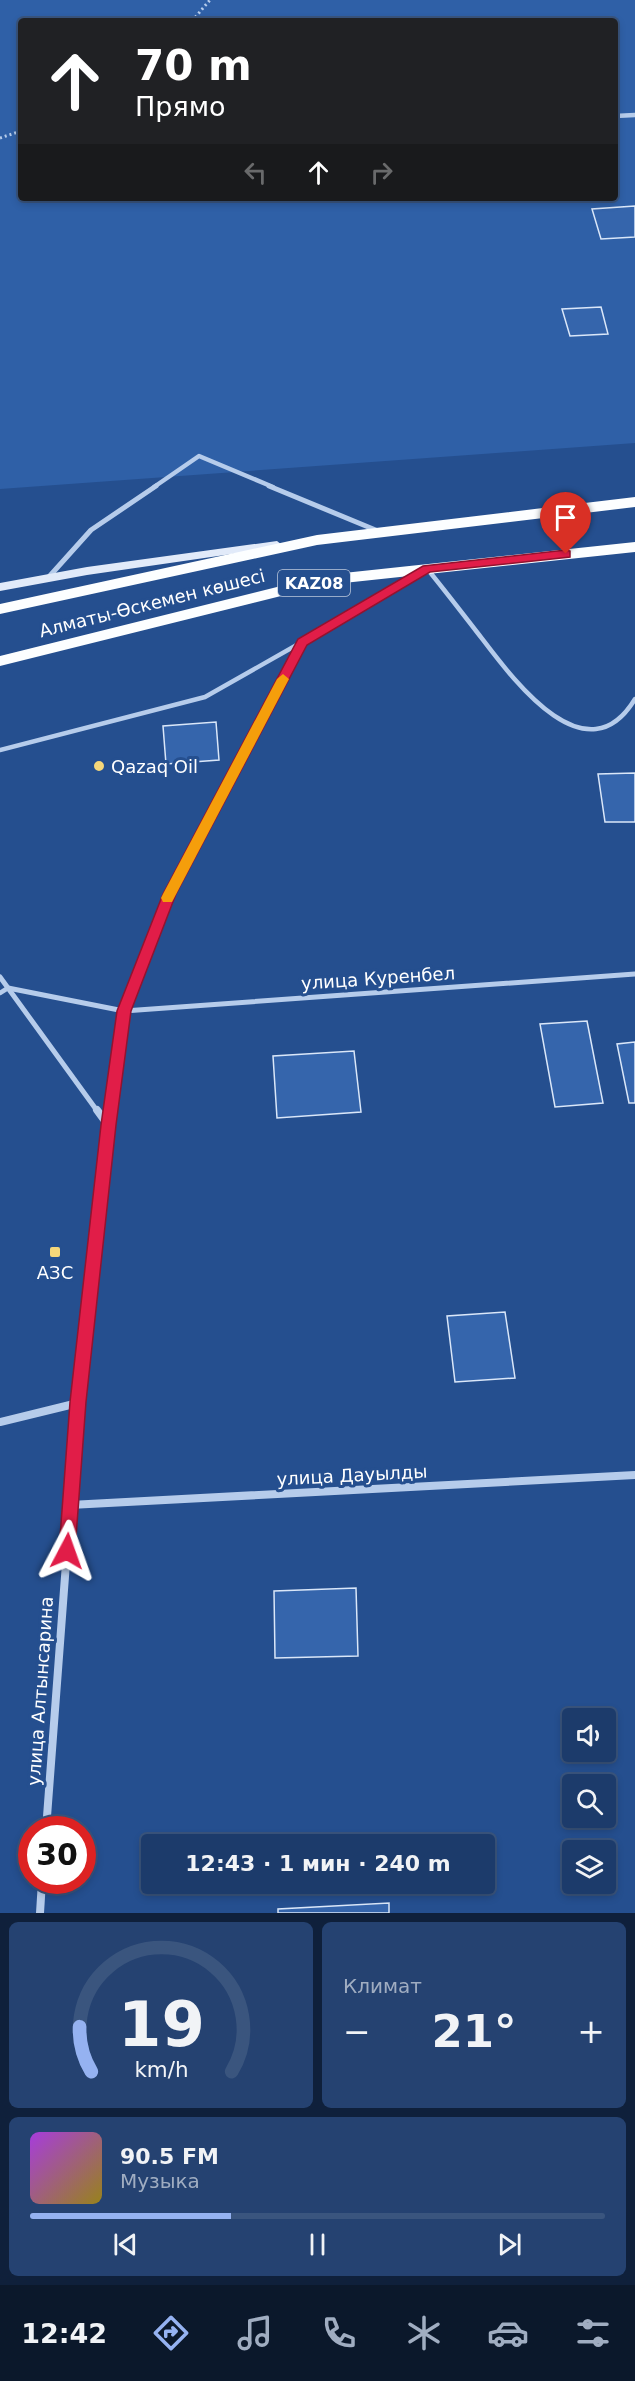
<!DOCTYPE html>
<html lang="ru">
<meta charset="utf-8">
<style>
body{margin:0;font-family:"DejaVu Sans",sans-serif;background:#254271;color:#f1f3f6;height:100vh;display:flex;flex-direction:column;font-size:22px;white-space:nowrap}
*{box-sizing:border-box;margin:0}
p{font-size:20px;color:#a0adc1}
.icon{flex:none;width:33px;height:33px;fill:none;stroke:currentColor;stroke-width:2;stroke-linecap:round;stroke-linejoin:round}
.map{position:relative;height:1913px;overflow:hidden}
.side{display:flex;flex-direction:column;gap:9px;padding:9px;background:#0f203b;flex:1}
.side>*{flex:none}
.guide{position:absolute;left:18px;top:18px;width:600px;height:183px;border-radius:6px;box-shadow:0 3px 9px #0003,0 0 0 2px #3a557e;background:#202124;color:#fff;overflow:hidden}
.tools{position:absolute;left:562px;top:1708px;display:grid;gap:12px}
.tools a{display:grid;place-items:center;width:54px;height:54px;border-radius:6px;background:#1c3b6b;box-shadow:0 3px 9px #0003,0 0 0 2px #3a557e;font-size:30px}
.speed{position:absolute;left:18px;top:1816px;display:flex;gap:12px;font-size:30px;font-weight:700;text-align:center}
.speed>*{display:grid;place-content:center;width:78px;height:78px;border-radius:50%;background:#1c3b6b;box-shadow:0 3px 9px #0003,0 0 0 2px #3a557e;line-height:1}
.speed .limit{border:9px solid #d22;background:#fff;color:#111}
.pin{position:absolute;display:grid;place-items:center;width:51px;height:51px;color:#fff;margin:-62px -26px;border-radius:50% 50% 50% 0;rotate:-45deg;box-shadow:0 0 6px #0007}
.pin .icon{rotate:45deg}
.me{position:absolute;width:66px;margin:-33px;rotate:4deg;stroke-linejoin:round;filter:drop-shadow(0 0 4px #0008)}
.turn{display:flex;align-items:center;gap:21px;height:126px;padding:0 18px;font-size:27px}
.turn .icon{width:78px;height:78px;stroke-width:2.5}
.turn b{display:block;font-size:42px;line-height:51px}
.lanes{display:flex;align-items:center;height:57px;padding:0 18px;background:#0003;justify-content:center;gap:30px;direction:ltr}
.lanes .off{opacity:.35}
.big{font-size:45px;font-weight:700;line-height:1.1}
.side .tile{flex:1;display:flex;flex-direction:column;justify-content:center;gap:9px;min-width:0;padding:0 21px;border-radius:9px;background:#254271}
.side .dial{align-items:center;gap:0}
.dial svg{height:156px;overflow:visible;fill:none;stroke:#3a557e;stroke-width:7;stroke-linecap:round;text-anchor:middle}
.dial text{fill:#f1f3f6;stroke:none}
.song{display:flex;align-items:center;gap:18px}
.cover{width:72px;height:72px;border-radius:9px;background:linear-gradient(135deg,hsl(280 70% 55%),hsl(50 70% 35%))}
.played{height:6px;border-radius:3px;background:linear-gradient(90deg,#95b2f1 35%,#3a557e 35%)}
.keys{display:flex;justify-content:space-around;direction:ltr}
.heat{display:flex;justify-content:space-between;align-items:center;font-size:33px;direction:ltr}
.side .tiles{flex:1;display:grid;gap:9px;grid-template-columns:1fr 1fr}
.tile:last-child{grid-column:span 2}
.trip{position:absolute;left:141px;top:1834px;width:354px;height:60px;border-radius:6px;background:#1c3b6b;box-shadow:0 3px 9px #0003,0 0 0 2px #3a557e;font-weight:700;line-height:60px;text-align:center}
.tabs{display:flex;height:96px;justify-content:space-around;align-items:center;background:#0b182b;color:#a0adc1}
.tabs .icon{width:42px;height:42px}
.tabs .active{color:#95b2f1}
.tabs b{font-size:27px;color:#f1f3f6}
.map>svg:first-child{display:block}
.green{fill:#2f60a7;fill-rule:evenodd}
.building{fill:#3565ac;stroke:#dae7f9;stroke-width:1.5}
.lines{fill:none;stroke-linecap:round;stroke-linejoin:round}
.path{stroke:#b6cceb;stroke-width:3;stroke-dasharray:2 3;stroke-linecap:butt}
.service{stroke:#b6cceb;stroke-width:4.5}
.minor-far2{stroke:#b6cceb;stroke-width:4.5}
.minor-far1{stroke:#b6cceb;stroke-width:5}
.minor{stroke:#b6cceb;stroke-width:8}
.secondary{fill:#e1eaf9;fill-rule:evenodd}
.trunk{fill:#fcfeff;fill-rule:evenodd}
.route{fill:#e11d48;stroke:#92132f;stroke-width:1.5}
.slow{fill:#f59e0b}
.poi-dot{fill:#f5d77a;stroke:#254f8f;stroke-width:2}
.labels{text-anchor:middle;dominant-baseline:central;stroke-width:6;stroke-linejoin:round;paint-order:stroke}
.shield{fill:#254f8f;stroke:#becadd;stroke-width:1.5}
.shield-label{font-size:16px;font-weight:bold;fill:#fff}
.street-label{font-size:18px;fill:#fff;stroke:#254f8f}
.poi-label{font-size:18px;fill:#fff;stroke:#254f8f;text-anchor:start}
</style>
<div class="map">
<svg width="635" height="1913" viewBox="0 0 635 1913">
<rect width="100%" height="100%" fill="#254f8f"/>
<path class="green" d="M0 0H635V443L0 489ZM21 21H615V198H21Z"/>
<g class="building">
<path d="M635 206V237L601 239 592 209Z"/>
<path d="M601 307 608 334 570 336 562 309Z"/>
<path d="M216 722 219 760 166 764 163 726Z"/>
<path d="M635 773V822H605L598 774Z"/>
<path d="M587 1021 603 1103 555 1107 540 1024Z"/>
<path d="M635 1042V1103H629L617 1044Z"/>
<path d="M354 1051 361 1112 277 1118 273 1056Z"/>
<path d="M505 1312 515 1378 455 1382 447 1316Z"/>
<path d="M356 1588 358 1656 275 1658 274 1591Z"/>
<path d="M389 1903V1913H278V1909Z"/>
</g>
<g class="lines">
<g class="path">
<path d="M192 21 210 0"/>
<path d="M0 138 21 131"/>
</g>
<g class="service">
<path d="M429 571C446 592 463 614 480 636 512 678 586 780 635 699"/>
<path d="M0 750 205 697 302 642"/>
<path d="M0 993 8 988"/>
</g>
<g class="minor-far2">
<path d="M615 116 635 115"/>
<path d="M154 487 199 456 273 487"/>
</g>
<g class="minor-far1">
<path d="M269 486 378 531"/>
<path d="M47 579 91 530 156 486"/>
<path d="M0 977 98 1112"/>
<path d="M8 988 124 1011 635 974"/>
<path d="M111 1112 124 1011 169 894 302 642 422 572"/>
</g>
<g class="minor">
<path d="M97 1110 108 1125"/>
<path d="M0 1422 78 1403"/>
<path d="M70 1505 635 1475"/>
<path d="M46 1830 78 1403 111 1110"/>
<path d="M40 1913 42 1881"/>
</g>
<path class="secondary" d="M277 541 282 545 281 547 87 575 0 591V583L87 567Z"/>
<g class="trunk">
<path d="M635 497V507L317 545 0 614V604L317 535Z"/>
<path d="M635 542V552L325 585 0 666V656L325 575Z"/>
</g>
</g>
<path class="route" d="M566 550 570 551V557L430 572 307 645 176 894 131 1011 116 1125 86 1402 75 1551 73 1557 67 1560 61 1557 59 1551 70 1402 101 1125 117 1011 163 894 298 639 423 566Z"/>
<path class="slow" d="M283 674 289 679 172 902H163L161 898 163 894 277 679Z"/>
<g class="poi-dot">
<circle cx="99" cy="766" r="6"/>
<rect x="49" y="1246" width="12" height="12" rx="3"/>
</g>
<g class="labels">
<rect class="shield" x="278" y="570" width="72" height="26" rx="4.5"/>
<g class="shield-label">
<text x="314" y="583">KAZ08</text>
</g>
<g class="street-label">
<text transform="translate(152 603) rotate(-14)">Алматы-Өскемен көшесі</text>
<text transform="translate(378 978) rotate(-4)">улица Куренбел</text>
<text transform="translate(352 1475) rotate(-3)">улица Дауылды</text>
<text transform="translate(40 1691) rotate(-86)">улица Алтынсарина</text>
</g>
<g class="poi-label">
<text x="111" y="766">Qazaq Oil</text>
<text x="55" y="1272" text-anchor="middle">АЗС</text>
</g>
</g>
</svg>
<div class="tools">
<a><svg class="icon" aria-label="sound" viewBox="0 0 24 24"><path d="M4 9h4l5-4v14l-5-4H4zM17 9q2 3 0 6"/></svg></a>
<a><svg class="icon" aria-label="search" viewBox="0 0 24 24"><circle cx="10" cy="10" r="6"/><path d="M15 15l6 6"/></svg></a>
<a><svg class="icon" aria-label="layers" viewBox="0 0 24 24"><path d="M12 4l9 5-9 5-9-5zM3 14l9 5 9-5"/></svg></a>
</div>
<div class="speed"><div class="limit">30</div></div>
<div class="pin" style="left:566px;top:554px;background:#d93025"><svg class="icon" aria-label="arrive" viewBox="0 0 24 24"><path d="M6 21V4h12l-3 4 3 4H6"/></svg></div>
<svg class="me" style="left:67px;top:1551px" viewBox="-20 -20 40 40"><path d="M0-17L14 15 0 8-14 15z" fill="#e11d48" stroke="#fff" stroke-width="4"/></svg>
<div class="trip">12:43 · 1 мин · 240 m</div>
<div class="guide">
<div class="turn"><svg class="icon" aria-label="ahead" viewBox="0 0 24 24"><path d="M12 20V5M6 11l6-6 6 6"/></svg><div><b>70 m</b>Прямо</div></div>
<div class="lanes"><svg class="icon off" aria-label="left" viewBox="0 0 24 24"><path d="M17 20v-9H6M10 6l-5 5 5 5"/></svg><svg class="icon" aria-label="ahead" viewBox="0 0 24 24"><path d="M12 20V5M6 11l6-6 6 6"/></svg><svg class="icon off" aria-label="right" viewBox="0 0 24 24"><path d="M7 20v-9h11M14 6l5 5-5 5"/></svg></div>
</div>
</div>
<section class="side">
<div class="tiles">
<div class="tile dial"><svg viewBox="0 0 100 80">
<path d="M14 69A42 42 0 1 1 86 69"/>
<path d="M14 69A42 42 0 0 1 8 46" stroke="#95b2f1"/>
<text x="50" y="56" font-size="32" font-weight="700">19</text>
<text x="50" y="72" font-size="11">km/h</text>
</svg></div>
<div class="tile"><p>Климат</p>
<div class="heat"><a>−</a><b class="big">21°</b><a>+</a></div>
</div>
<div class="tile">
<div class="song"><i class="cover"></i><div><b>90.5 FM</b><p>Музыка</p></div></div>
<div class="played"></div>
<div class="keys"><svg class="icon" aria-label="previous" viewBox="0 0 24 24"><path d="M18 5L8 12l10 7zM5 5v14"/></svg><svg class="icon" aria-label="pause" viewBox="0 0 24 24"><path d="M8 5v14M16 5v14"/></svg><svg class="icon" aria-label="next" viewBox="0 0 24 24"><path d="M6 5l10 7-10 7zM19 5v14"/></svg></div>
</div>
</div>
</section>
<nav class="tabs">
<b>12:42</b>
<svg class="icon active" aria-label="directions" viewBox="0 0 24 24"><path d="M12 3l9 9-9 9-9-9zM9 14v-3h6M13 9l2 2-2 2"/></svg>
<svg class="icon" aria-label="music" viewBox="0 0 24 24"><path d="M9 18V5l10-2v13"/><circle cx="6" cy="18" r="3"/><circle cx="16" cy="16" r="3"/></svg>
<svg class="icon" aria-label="phone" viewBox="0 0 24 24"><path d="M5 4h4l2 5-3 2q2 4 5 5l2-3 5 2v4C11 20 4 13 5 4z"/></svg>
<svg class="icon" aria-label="climate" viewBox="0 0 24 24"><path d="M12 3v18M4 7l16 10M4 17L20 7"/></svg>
<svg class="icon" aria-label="car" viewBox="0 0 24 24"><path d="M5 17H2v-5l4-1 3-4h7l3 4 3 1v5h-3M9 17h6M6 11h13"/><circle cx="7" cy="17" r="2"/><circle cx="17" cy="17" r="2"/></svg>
<svg class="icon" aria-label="filters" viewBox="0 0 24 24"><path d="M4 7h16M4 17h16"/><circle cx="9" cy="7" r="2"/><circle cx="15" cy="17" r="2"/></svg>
</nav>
